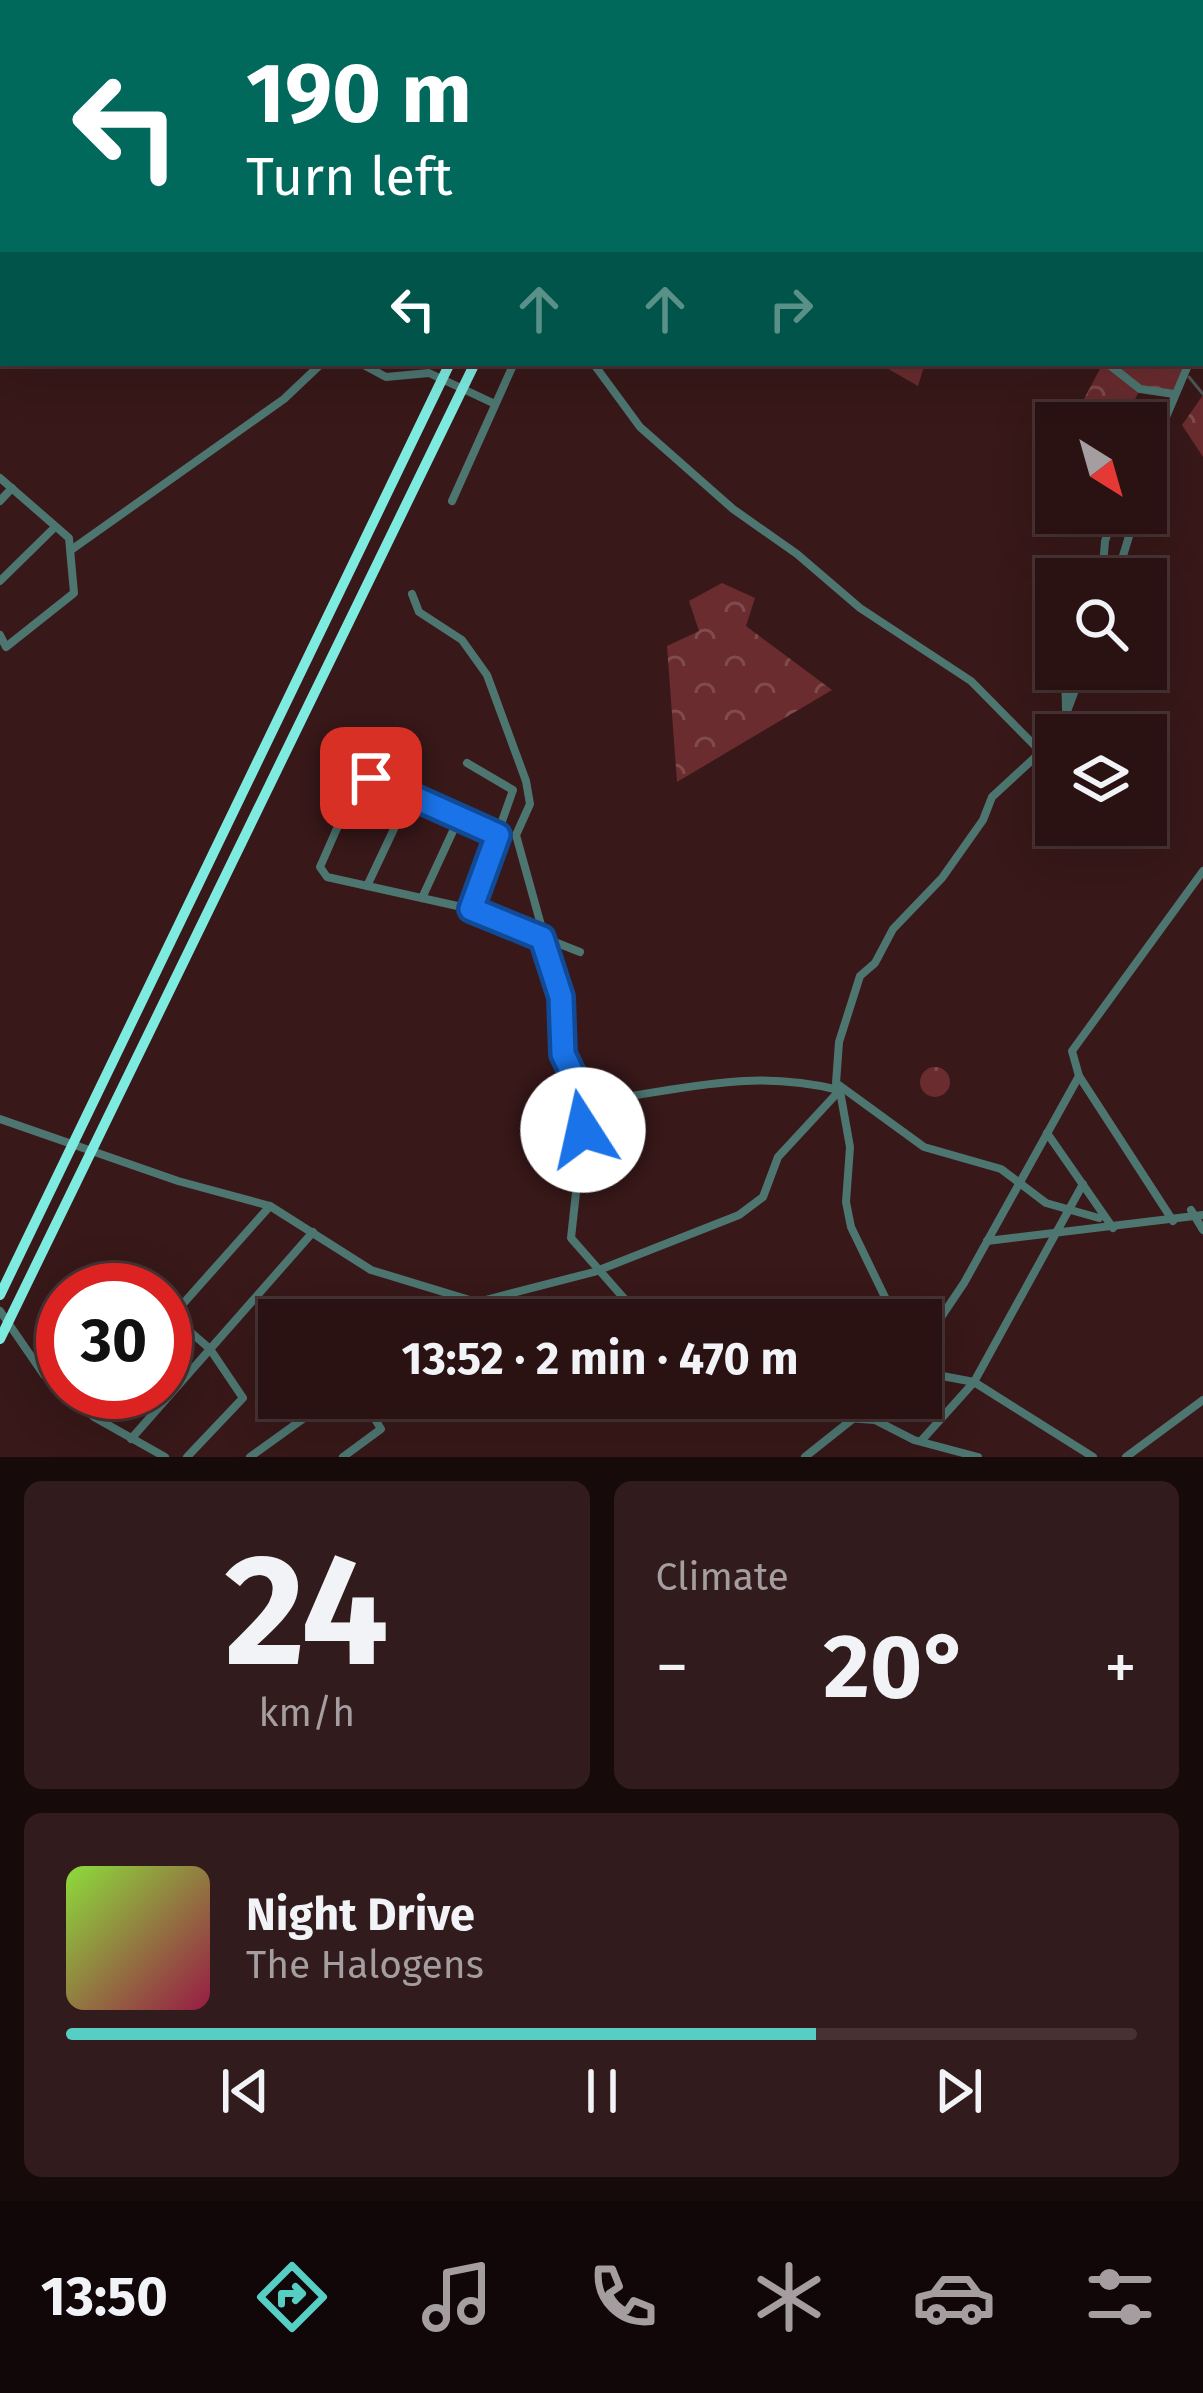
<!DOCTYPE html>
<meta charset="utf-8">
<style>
body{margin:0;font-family:"Fira Sans",sans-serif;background:#321b1c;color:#f1f3f6;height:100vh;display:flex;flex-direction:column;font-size:45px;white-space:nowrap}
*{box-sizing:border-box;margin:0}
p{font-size:39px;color:#a59ea0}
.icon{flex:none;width:66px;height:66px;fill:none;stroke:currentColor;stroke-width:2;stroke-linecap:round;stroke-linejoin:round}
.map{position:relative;height:1457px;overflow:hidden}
.panel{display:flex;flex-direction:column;gap:24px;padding:24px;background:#170a0a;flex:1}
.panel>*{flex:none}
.hud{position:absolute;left:0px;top:0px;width:1203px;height:366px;box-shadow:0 12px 48px #0002,0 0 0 3px #463233;background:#00695c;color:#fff;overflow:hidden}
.needle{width:78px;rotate:143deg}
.controls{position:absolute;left:1035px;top:402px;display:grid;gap:24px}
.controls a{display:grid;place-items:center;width:132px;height:132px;border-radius:0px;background:#2a1213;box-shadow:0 12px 48px #0002,0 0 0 3px #463233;font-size:60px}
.speed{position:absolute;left:36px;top:1263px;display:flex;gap:24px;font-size:60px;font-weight:700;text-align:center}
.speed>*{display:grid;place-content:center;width:156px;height:156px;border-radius:50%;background:#2a1213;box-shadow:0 12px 48px #0002,0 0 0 3px #463233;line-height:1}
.speed .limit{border:18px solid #d22;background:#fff;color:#111}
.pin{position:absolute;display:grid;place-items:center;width:102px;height:102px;color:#fff;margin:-51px;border-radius:24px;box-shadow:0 6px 18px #0006}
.me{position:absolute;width:132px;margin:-66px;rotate:350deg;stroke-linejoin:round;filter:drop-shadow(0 0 9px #0008)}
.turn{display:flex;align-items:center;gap:42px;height:252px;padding:0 48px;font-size:54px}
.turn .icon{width:156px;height:156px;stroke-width:2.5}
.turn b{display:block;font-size:84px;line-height:102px}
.lanes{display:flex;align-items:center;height:114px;padding:0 48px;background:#0003;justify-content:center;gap:60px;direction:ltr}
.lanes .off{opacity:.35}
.big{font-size:90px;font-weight:700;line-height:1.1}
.panel .card{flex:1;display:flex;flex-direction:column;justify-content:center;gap:18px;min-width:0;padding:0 42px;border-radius:18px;background:#321b1c}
.panel .dial{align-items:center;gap:0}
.dial b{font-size:156px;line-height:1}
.song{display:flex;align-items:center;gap:36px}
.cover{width:144px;height:144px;border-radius:18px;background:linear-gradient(135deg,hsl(90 70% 55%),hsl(340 70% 35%))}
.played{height:12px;border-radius:6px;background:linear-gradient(90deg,#56cec4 70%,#463233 70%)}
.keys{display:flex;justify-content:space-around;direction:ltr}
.heat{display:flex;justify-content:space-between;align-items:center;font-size:66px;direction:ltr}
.panel .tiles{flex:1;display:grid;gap:24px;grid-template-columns:1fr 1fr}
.card:last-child{grid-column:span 2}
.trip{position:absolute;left:258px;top:1299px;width:684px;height:120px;border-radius:0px;background:#2a1213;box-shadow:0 12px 48px #0002,0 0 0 3px #463233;font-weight:700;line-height:120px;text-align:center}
.tab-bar{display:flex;height:192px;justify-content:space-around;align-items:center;background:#110708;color:#a59ea0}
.tab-bar .icon{width:84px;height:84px}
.tab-bar .active{color:#56cec4}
.tab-bar b{font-size:54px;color:#f1f3f6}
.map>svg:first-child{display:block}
.forest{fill:url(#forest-crowns)}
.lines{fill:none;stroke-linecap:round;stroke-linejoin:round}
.stream{stroke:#505554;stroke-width:3}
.minor{stroke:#4d7671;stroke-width:8}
.highway{stroke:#7eebe1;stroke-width:10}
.route-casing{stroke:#114b97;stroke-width:30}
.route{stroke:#1a73e8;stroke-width:21}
</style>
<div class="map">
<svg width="1203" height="1457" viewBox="0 0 1203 1457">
<defs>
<pattern id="forest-crowns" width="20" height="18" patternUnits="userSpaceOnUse" patternTransform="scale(3)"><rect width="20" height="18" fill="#6a2c2f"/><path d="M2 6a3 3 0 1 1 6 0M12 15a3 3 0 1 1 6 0" fill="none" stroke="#804b4d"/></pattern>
</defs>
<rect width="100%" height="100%" fill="#381819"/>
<g class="forest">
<path d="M878 363H925L918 386Z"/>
<path d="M1103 363H1189L1175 394 1140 390 1122 423H1111L1083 401Z"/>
<path d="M1203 395V457L1182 425Z"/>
<path d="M722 583 755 598 746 626 832 690 677 782 667 646 699 631 689 601Z"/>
<circle cx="935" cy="1082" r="15"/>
</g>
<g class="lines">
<g class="stream">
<path d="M889 0 891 3"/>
<path d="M1189 377 1203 394"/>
</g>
<g class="minor">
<path d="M187 0 188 3"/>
<path d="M48 3 50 0"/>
<path d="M590 3 591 0"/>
<path d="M0 85H3"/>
<path d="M0 115 3 107"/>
<path d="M1200 348 1203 344"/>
<path d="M360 363 386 377 429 373 495 404"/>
<path d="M593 363 640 427 733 509 797 554 860 608 971 681 1042 753"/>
<path d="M1107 363 1140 389 1174 394"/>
<path d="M0 478 69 538 74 593 6 647 0 635"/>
<path d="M1146 478 1155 443 1189 363"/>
<path d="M0 501 12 488"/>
<path d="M452 501 514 363"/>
<path d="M71 550 284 399 322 363"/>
<path d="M1102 579 1105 541 1115 513"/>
<path d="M1116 579 1136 513"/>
<path d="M0 581 55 527"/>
<path d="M412 594 419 612 462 640 487 675 526 781 530 804 516 835 561 997 563 1054 586 1102 571 1238 643 1320"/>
<path d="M1065 669 1066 709"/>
<path d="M1058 735 1083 669"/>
<path d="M1056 738 992 797 983 820 942 878 893 929 875 963 860 976 839 1042 836 1083 924 1147 1001 1169 1046 1203 1099 1218"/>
<path d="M467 763 513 790 471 909"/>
<path d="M498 835 360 776 320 867 327 877 471 909 580 952"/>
<path d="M367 886 410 795"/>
<path d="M422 898 459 818"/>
<path d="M840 1091 850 1147 846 1202 851 1227 896 1320"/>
<path d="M586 1102C679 1092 744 1067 839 1090"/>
<path d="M0 1119 178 1181 270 1206 371 1270 486 1305 511 1320"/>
<path d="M1047 1133 1113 1228"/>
<path d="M1191 1210 1203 1230"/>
<path d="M1173 1221 1079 1076 1072 1051 1203 871"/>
<path d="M987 1241 1203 1215"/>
<path d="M478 1302 594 1272 739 1215 763 1197 778 1157 840 1090"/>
<path d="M0 1311 44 1375 63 1388"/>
<path d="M172 1316 210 1349 243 1398 187 1457"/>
<path d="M165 1324 270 1206"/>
<path d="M921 1347 964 1283 1079 1076"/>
<path d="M921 1372 974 1382 1093 1457"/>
<path d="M67 1392 94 1417 165 1457"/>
<path d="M739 1398 805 1415 875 1420 914 1440 978 1457"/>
<path d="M87 1411 104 1392"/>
<path d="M131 1439 313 1232"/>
<path d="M921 1441 974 1382 1083 1184"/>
<path d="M250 1457 332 1398"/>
<path d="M343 1457 381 1429 362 1398"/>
<path d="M805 1457 879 1398"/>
<path d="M1126 1457 1203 1400"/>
</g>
<g class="highway">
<path d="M624 3 625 0"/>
<path d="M647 3 648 0"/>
<path d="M0 1295 450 363"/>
<path d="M0 1339 475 363"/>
</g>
</g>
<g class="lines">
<defs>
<path id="route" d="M371 778 498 835 471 909 542 938 561 997 563 1054 586 1102 583 1130"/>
</defs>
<use href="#route" class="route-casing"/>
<use href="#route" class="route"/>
</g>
</svg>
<div class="controls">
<a><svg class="needle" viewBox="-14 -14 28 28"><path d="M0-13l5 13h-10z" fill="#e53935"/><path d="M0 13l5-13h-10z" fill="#a59ea0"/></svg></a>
<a><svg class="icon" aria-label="search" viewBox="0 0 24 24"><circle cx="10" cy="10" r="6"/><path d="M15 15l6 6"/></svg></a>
<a><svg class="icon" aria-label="layers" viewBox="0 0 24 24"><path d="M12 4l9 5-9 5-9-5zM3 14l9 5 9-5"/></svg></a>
</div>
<div class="speed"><div class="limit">30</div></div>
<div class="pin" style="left:371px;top:778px;background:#d93025"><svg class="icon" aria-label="arrive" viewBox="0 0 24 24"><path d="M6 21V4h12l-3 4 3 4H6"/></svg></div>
<svg class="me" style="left:583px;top:1130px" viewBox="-20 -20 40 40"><circle r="19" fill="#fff"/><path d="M0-13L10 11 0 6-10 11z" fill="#1a73e8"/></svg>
<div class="trip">13:52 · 2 min · 470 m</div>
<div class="hud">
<div class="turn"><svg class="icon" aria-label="left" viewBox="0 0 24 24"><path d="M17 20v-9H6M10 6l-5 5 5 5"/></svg><div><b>190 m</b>Turn left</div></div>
<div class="lanes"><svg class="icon" aria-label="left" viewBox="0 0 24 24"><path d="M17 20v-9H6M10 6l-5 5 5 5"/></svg><svg class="icon off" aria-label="ahead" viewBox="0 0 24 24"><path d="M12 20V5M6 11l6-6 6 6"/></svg><svg class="icon off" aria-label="ahead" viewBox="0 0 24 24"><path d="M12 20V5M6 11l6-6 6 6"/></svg><svg class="icon off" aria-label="right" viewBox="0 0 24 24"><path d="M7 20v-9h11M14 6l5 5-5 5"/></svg></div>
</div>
</div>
<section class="panel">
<div class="tiles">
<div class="card dial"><b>24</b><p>km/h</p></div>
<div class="card"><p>Climate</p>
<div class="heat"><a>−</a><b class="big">20°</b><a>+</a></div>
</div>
<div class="card">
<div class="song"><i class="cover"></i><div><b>Night Drive</b><p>The Halogens</p></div></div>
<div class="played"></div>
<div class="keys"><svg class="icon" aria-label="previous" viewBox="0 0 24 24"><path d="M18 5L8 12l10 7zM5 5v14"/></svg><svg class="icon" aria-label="pause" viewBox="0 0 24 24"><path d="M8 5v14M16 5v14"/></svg><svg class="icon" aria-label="next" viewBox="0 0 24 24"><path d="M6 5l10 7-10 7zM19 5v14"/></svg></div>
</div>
</div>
</section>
<nav class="tab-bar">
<b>13:50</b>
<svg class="icon active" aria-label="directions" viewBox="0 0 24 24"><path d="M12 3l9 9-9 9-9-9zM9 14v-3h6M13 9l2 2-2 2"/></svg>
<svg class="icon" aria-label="music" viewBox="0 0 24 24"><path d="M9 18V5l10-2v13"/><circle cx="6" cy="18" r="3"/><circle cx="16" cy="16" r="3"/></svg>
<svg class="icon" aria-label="phone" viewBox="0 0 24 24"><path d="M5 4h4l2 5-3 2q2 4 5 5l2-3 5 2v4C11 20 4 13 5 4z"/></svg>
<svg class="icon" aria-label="climate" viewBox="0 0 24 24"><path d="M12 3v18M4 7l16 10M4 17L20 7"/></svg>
<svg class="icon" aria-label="car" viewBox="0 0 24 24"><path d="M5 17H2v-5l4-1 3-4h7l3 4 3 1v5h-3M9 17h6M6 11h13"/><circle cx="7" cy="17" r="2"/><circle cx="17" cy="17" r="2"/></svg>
<svg class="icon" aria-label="filters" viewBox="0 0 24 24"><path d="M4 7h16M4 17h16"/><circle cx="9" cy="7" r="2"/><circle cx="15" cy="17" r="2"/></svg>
</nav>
